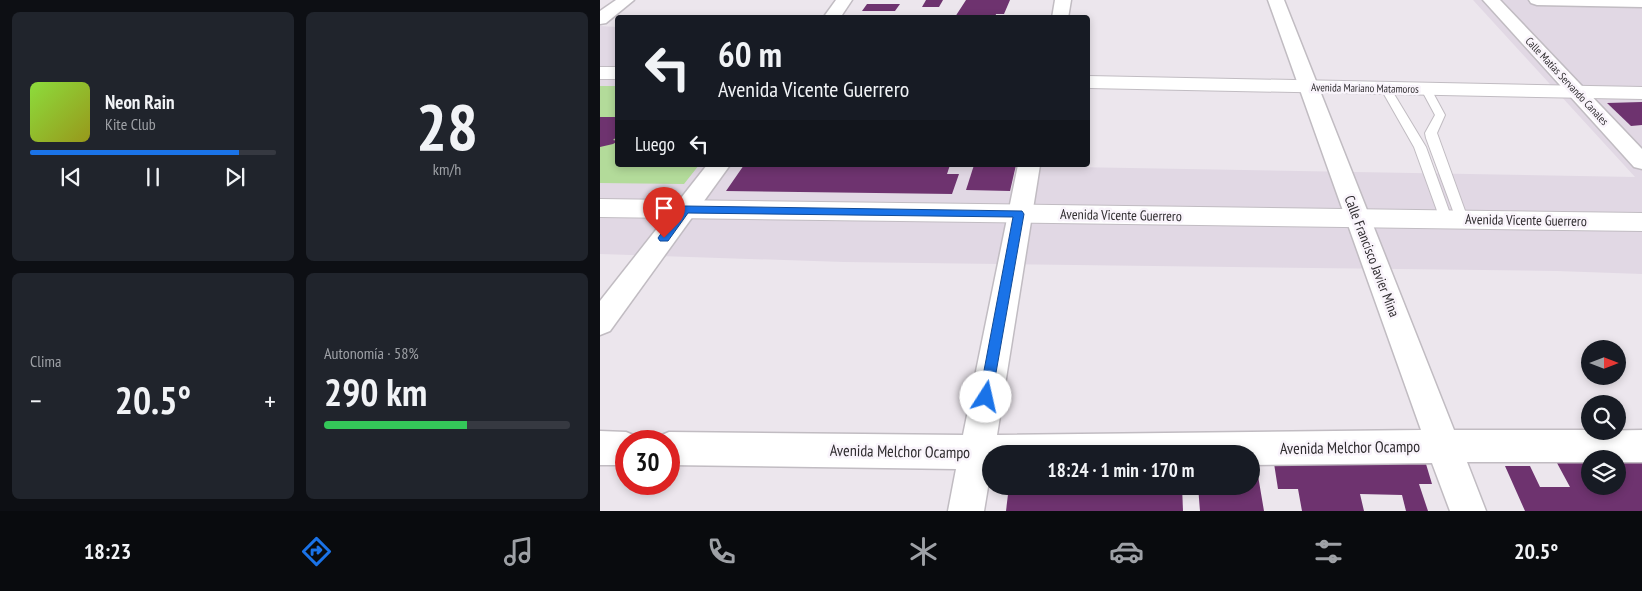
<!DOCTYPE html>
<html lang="es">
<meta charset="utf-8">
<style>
body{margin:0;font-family:"PT Sans Narrow",sans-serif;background:#20242c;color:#f1f3f6;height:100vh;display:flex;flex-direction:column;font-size:19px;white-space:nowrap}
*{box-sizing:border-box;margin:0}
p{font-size:16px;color:#9ea1a6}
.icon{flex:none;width:28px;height:28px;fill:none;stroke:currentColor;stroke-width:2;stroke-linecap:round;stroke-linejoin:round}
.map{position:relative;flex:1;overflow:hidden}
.panel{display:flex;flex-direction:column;gap:12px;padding:12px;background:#0d0f14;width:600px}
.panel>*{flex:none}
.guide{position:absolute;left:15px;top:15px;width:475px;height:152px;border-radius:5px;box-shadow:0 2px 8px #0003;background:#171b24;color:#f1f3f6;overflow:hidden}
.needle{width:32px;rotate:90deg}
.fabs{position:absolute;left:981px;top:340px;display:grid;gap:10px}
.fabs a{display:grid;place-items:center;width:45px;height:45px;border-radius:50%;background:#171b24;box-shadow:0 2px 8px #0003;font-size:25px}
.speed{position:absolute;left:15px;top:430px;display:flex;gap:10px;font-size:25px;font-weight:700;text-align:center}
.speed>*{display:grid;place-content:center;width:65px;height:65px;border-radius:50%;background:#171b24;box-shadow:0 2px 8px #0003;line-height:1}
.speed .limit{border:8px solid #d22;background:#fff;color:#111}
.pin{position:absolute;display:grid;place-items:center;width:42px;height:42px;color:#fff;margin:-51px -21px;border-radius:50% 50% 50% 0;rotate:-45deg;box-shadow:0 0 5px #0007}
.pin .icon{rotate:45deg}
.me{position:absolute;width:55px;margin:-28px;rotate:10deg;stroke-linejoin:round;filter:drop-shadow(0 0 4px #0008)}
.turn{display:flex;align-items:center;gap:18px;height:105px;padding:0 20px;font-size:22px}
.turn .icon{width:65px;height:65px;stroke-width:2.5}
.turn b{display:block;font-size:35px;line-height:42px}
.then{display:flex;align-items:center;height:48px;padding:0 20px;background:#0003;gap:10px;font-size:19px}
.big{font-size:38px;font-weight:600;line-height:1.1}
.panel .card{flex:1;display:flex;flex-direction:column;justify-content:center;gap:8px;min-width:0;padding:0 18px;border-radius:8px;background:#20242c}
.panel .dial{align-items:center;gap:0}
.dial b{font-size:65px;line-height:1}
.song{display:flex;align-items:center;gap:15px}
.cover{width:60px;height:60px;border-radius:8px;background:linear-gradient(135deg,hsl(90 70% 55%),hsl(60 70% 35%))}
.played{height:5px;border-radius:2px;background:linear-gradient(90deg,#1a73e8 85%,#363941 85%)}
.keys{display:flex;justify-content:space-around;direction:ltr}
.heat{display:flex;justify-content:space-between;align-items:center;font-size:28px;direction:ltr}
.charge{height:8px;border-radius:4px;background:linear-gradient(90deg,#34c759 58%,#363941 0)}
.panel .tiles{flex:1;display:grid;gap:12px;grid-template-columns:repeat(2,1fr)}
.trip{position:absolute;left:382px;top:445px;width:278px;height:50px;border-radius:25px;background:#171b24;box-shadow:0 2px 8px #0003;font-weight:600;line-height:50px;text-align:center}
.menu{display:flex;height:80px;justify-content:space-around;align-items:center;background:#090b0e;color:#9ea1a6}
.menu .icon{width:35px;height:35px}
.menu .selected{color:#1a73e8}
.menu b{font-size:22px;color:#f1f3f6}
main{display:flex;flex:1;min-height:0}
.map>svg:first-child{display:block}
.built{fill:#e1d8e4}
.green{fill:#b3db9a}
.building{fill:#6e336f}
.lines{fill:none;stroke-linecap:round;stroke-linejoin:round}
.lane-casing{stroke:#c1bcc2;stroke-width:2}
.street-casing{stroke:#c1bcc2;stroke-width:3}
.secondary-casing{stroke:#c1bcc2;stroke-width:2}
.lane{fill:#fff;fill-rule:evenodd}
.street{fill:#fff;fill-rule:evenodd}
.secondary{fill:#fff;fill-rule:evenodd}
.route{fill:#1a73e8;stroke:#114b97}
.labels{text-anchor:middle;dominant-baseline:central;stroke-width:5;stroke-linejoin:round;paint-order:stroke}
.far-street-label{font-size:11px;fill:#2f2c2f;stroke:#f9f4fb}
.street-label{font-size:14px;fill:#2f2c2f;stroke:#f9f4fb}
.near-street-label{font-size:16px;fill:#2f2c2f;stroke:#f9f4fb}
</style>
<main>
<section class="panel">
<div class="tiles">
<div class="card">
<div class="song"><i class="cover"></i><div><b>Neon Rain</b><p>Kite Club</p></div></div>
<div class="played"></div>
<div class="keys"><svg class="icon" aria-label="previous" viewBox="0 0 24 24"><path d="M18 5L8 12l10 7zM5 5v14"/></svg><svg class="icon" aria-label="pause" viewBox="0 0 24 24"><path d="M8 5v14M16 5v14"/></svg><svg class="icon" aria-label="next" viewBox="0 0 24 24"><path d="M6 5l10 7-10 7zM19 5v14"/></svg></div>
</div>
<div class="card dial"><b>28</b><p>km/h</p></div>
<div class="card"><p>Clima</p>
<div class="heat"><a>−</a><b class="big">20.5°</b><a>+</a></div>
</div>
<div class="card"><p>Autonomía · 58%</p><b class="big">290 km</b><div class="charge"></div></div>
</div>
</section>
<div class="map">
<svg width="1042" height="511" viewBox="0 0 1042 511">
<rect width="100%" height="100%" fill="#ece6ed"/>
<path class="built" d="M873 0H1042V274L957 271 244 262 0 254V26L17 27 18 165H362L1035 177Z"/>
<path class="green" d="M0 86H17L18 165H99L84 184 0 183Z"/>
<g class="building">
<path d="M326 0H343L339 7H322Z"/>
<path d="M366 0H410L404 14H396L395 18 355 17Z"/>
<path d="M267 4H300L295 11H262Z"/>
<path d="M1042 102V125L1031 126 1007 103Z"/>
<path d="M0 117H18V136L13 140 18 141 13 144 0 147Z"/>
<path d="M144 165H350L347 174H359L352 194 126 191Z"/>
<path d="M374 165H416L410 191 366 190Z"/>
<path d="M673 457 826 464 832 484H819L828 511H806L802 495 760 494 764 511H702L698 489H678Z"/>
<path d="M651 458H655L664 511H600L598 486H651Z"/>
<path d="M957 463H990V486H1018V463H1042V511H925L905 466H930L940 487H970Z"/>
<path d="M409 486H582L583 511H406Z"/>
</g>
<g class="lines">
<defs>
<g id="lane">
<path d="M786 86 791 89 826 147 852 219 851 222H841L840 219 814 147 781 89Z"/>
<path d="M826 86 831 89 845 115 837 133 868 219 867 222H857L856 219 826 138 825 133 835 115 821 89Z"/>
</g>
<g id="street">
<path d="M16 0H34L6 23 0 24V11Z"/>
<path d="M236 0H252L240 18H223Z"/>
<path d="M455 0H471L468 18H452Z"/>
<path d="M668 0H684L854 430H990V431L1042 430V462H1018V459H990V462H867L886 511H850L832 463 651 465V454H391V469L384 511H348L356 469 69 465V441H55L57 437 69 432 363 435 418 165H440L397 435 821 430Z"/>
<path d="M883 0H900L1042 149V169L1034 167Z"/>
<path d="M929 0H1042V7L937 5 931 3Z"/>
<path d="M107 165H130L10 331 0 335V301Z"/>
<path d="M0 431 26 432 38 437 40 441H26V465H0Z"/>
</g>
<g id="secondary">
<rect x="0" y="67" width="18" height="12"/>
<path d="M488 76 1042 87V99L488 88Z"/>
<path d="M0 199 1042 213V231L0 217Z"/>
</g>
</defs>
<use href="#lane" class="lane-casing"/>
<use href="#street" class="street-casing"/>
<use href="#secondary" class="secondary-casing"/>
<use href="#lane" class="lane"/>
<use href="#street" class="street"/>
<use href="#secondary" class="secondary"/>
</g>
<path class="route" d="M85 206 422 211 424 214 391 401 386 403 381 401 379 397 413 217 88 213 68 241H60L58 238 60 235 82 207Z"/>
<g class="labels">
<g class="far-street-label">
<text transform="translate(967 81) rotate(47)">Calle Matías Servando Canales</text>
<text transform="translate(765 88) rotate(1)">Avenida Mariano Matamoros</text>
</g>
<g class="street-label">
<text transform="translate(521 215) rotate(1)">Avenida Vicente Guerrero</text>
<text transform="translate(926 220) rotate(1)">Avenida Vicente Guerrero</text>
<text transform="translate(772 256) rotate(69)">Calle Francisco Javier Mina</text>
</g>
<g class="near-street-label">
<text transform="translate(750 447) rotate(-1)">Avenida Melchor Ocampo</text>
<text transform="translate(300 451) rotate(1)">Avenida Melchor Ocampo</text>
</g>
</g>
</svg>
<div class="fabs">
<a><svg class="needle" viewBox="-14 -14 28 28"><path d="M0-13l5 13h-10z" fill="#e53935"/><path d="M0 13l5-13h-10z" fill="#9ea1a6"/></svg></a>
<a><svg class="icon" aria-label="search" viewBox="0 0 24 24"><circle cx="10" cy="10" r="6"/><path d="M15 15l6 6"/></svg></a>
<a><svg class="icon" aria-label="layers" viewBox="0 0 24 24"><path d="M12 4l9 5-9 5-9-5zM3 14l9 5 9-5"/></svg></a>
</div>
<div class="speed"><div class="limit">30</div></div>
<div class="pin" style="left:64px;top:238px;background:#d93025"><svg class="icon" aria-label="arrive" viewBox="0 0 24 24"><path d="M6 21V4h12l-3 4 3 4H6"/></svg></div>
<svg class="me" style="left:386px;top:397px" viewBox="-20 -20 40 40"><circle r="19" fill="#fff"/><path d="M0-13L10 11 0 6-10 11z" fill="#1a73e8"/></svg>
<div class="trip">18:24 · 1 min · 170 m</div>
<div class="guide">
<div class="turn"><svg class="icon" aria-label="left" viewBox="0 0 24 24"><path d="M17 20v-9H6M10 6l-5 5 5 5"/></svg><div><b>60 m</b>Avenida Vicente Guerrero</div></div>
<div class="then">Luego<svg class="icon" aria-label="left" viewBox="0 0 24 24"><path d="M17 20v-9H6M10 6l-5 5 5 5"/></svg></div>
</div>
</div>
</main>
<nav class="menu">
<b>18:23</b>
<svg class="icon selected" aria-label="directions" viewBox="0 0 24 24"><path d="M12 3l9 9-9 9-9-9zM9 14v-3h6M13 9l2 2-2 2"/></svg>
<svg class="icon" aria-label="music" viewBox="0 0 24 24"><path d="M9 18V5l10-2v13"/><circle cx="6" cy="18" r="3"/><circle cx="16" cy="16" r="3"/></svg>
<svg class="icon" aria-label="phone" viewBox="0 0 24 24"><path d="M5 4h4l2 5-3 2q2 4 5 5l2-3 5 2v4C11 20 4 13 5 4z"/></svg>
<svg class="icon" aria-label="climate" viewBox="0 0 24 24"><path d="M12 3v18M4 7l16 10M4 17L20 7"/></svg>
<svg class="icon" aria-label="car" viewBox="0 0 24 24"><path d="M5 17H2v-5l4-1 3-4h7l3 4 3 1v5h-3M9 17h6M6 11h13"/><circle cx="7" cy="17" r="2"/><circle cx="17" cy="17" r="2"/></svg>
<svg class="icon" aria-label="filters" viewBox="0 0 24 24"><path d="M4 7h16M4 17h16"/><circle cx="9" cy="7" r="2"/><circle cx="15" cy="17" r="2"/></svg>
<b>20.5°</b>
</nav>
